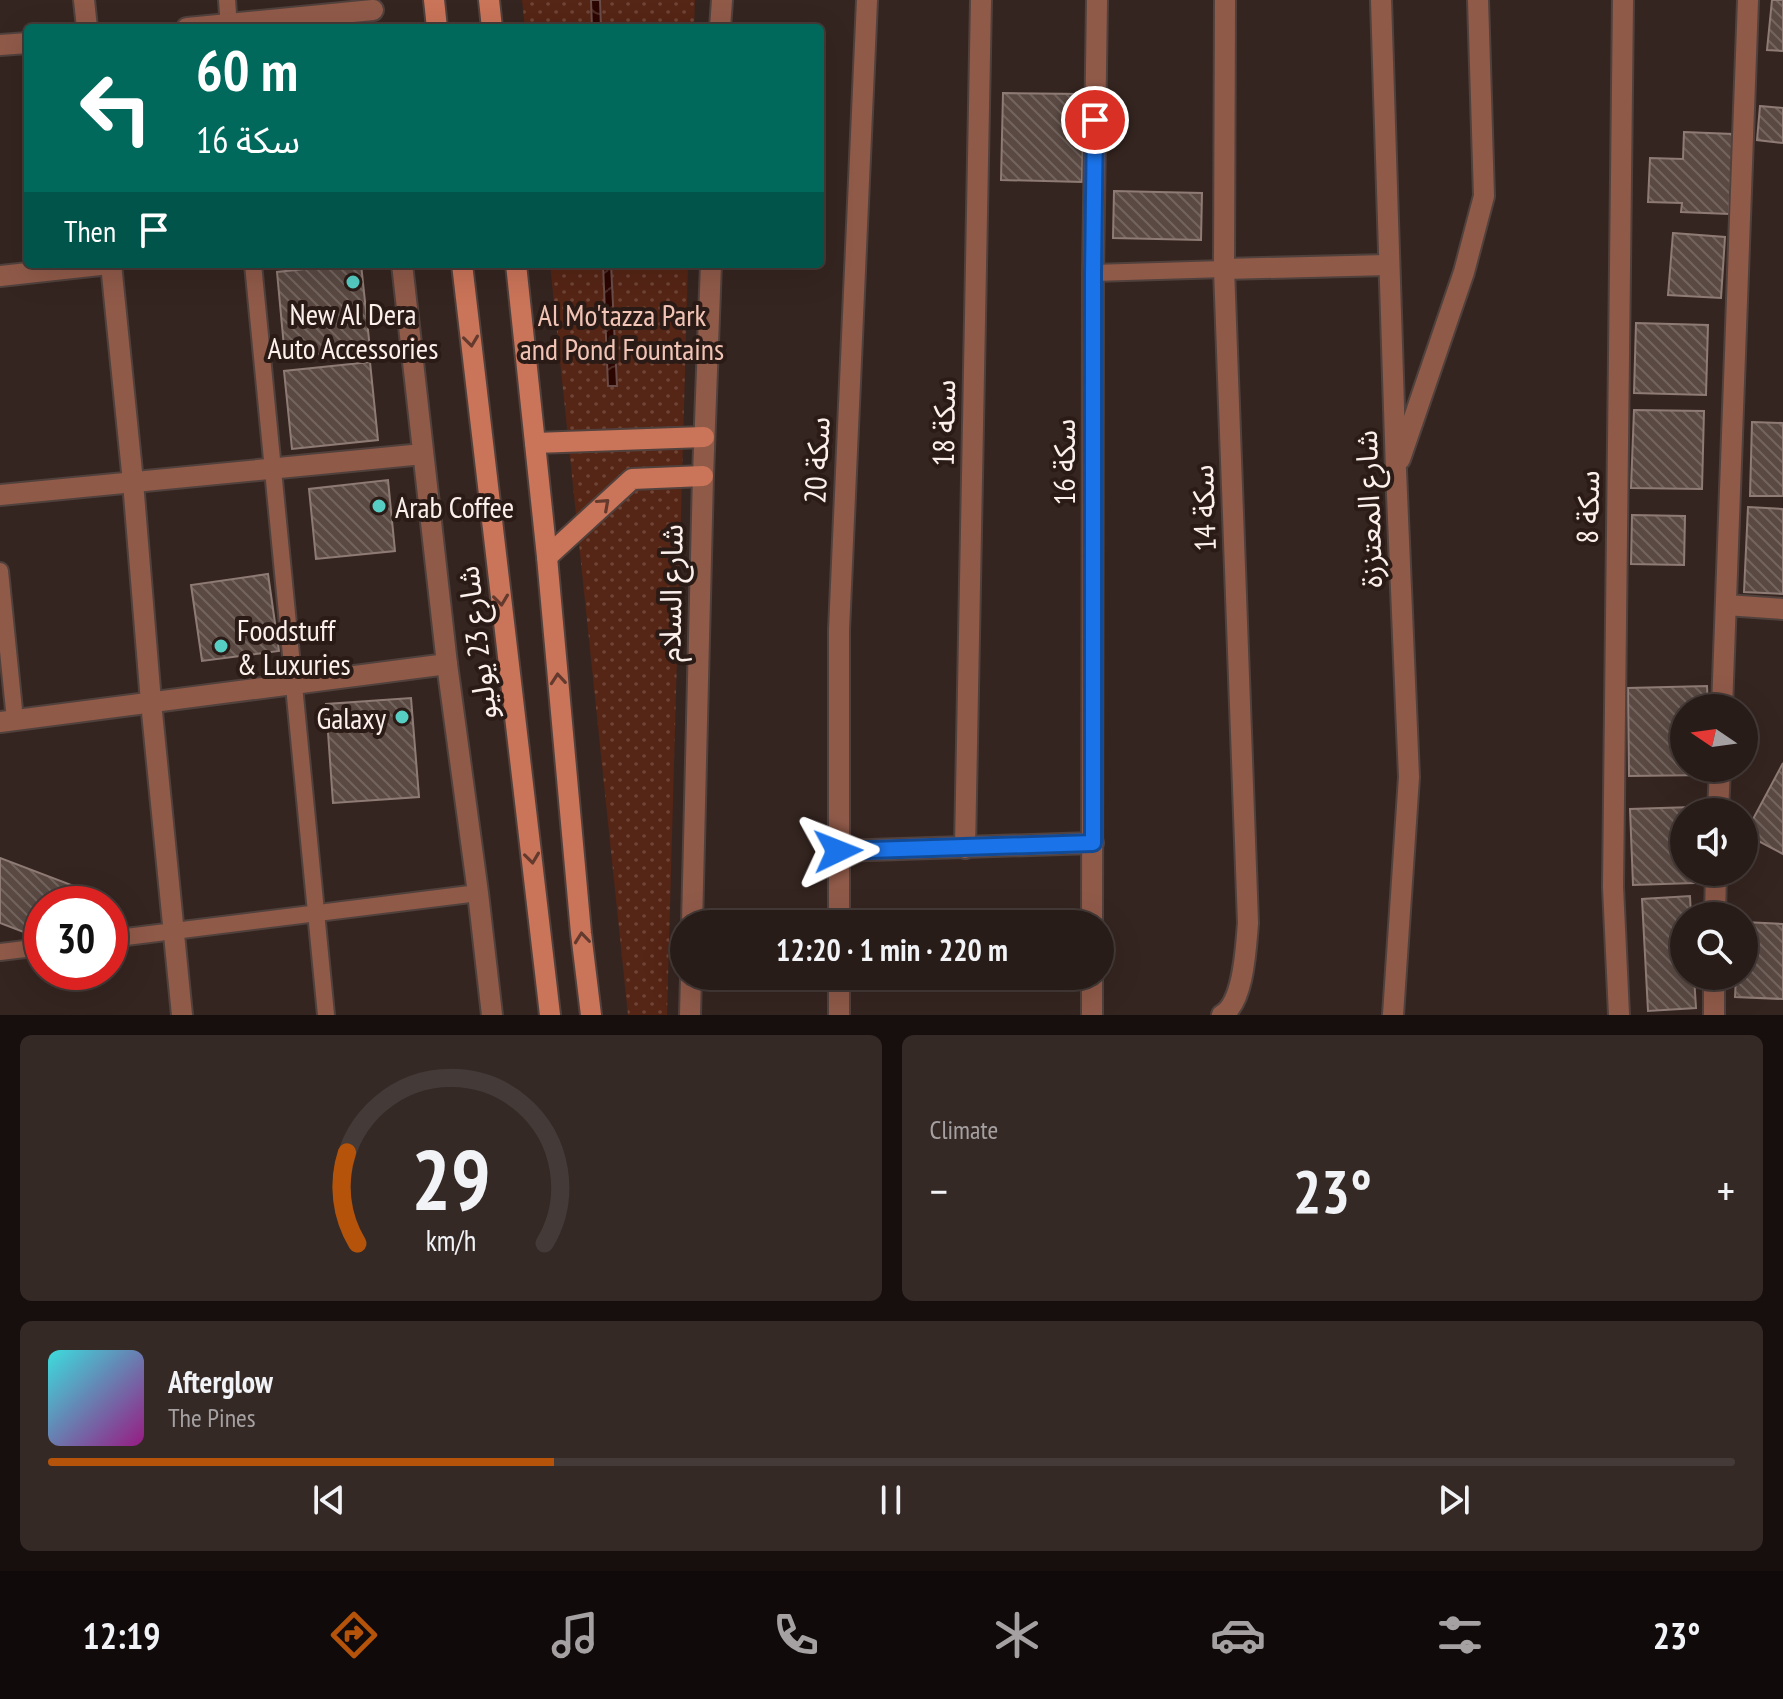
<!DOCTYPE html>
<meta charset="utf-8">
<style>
body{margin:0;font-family:"PT Sans Narrow","Noto Sans Arabic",sans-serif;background:#342925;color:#f1f3f6;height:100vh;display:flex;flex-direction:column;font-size:30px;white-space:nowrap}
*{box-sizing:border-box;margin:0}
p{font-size:26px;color:#a5a1a2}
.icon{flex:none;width:44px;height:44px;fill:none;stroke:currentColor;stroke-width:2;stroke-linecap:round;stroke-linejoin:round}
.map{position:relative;height:1015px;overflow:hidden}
.sheet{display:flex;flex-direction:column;gap:20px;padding:20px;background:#160f0d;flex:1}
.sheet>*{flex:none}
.guide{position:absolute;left:24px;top:24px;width:800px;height:244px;border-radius:8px;box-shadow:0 8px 32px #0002,0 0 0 2px #443a37;background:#00695c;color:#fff;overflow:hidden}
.needle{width:52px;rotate:283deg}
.tools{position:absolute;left:1670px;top:694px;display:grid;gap:16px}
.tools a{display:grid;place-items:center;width:88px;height:88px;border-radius:50%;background:#281c18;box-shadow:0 8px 32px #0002,0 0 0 2px #443a37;font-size:40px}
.speed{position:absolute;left:24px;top:886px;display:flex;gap:16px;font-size:40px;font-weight:700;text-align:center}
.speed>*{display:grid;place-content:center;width:104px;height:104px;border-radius:50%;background:#281c18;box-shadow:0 8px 32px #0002,0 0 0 2px #443a37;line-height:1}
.speed .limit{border:12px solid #d22;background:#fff;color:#111}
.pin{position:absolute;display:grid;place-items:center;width:68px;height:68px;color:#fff;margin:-34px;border:4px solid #fff;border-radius:50%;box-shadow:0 2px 8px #0007}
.me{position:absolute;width:88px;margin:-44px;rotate:88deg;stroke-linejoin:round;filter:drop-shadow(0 0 6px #0008)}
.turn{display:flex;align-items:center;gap:28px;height:168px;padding:0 40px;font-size:36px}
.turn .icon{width:104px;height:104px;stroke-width:2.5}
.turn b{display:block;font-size:56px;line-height:68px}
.then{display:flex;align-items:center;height:76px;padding:0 40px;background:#0003;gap:16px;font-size:30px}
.big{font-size:60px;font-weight:800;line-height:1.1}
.sheet .tile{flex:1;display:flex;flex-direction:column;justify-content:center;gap:12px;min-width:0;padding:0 28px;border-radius:12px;background:#342925}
.sheet .dial{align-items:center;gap:0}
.dial svg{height:208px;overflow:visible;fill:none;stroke:#443a37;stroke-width:7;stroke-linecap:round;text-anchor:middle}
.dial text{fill:#f1f3f6;stroke:none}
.song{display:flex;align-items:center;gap:24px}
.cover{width:96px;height:96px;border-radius:12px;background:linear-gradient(135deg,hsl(180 70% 55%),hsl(310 70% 35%))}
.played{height:8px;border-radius:4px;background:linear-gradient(90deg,#b45309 30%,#443a37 30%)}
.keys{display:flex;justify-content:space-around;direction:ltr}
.heat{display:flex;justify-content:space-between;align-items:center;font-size:44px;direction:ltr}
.sheet .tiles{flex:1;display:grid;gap:20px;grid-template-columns:1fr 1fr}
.tile:last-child{grid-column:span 2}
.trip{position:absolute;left:670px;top:910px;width:444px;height:80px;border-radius:40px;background:#281c18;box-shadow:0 8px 32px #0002,0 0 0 2px #443a37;font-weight:800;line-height:80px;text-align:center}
.menu{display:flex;height:128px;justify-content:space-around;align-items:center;background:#100b0a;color:#a5a1a2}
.menu .icon{width:56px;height:56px}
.menu .selected{color:#b45309}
.menu b{font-size:36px;color:#f1f3f6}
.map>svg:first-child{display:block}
.park{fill:url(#park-dots)}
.water{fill:url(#water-waves);stroke:#694c47;stroke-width:2}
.building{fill:url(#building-back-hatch);stroke:#8f7b75;stroke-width:2}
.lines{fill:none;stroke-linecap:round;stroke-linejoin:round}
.service-casing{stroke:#51413d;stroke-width:20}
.minor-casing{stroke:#51413d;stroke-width:24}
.tertiary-casing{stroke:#51413d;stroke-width:24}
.secondary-casing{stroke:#51413d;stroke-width:24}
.service{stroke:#905a49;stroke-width:16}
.minor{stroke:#905a49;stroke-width:20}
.tertiary{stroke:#905a49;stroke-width:20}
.secondary{stroke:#ca7459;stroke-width:20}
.oneway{stroke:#633a2d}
.route-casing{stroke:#114b97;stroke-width:20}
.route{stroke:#1a73e8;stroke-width:14}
.poi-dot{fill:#56cec4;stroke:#2b1b16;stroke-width:3}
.labels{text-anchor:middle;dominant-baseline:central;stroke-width:8;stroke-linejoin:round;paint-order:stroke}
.poi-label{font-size:30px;fill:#fbf0ec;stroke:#2b1b16;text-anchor:start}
.park-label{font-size:30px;fill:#f2c4b6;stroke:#2b1b16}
.street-label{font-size:30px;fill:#fbf0ec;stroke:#2b1b16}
</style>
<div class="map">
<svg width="1783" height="1015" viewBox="0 0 1783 1015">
<defs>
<pattern id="park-dots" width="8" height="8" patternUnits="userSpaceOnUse" patternTransform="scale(2)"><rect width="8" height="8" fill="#552515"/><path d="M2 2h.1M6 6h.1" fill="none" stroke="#6e4537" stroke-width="1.8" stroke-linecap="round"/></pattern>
<pattern id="water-waves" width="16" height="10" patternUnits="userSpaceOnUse" patternTransform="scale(2)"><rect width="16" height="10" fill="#2b0500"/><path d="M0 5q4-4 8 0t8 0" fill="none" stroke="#4b2a25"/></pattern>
<pattern id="building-back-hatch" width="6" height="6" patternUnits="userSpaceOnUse" patternTransform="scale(2)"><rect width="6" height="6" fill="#5a4943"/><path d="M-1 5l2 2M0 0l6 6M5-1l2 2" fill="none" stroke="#73645e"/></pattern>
</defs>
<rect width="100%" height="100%" fill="#352520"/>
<g class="park">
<path d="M522 0H695L694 28H525Z"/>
<path d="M550 264H688L667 1015H628Z"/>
</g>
<g class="water">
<path d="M591 0H600L601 28H592Z"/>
<path d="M603 264H611L617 386H608Z"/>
</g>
<g class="building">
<path d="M1772 0H1783V51L1767 50Z"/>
<path d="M1003 93 1084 94 1082 182 1001 180Z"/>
<path d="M1760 106 1783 108V143L1757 140Z"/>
<path d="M1684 132 1733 134 1729 214 1681 212 1682 203 1648 202 1650 158 1683 159Z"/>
<path d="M1114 191 1202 193 1201 240 1113 238Z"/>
<path d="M1673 233 1725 237 1721 298 1668 295Z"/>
<path d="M352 264H361L370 349 285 358 277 272Z"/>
<path d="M1636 323 1708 325 1706 395 1634 393Z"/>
<path d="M370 362 378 440 292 449 284 371Z"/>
<path d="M1634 410 1704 411 1702 489 1631 488Z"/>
<path d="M1752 422 1783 423V496H1750Z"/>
<path d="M388 480 395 551 316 559 309 489Z"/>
<path d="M1748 507 1783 509V594L1744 592Z"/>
<path d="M1632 515 1685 516 1684 565 1631 564Z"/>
<path d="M268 574 279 651 202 661 191 585Z"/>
<path d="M1707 686 1708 708H1684V768H1709V775L1629 776 1628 688Z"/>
<path d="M411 698 419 797 333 803 326 704Z"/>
<path d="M1783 763V854L1745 834Z"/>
<path d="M1692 807V812H1684V872H1694V883L1633 885 1630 809Z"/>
<path d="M0 858 74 886 67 904H42V939L0 923Z"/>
<path d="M1690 896 1691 916H1684V976H1694L1696 1008 1648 1011 1642 899Z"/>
<path d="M1744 922 1783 924V999L1735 997 1736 976H1744Z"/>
</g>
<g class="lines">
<defs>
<g id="service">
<path d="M227 0 229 28"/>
<path d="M253 264 326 1015"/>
<path d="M1093 273 1224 269"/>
<path d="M0 571 15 720"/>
<path d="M110 939 478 893"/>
<path d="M0 952 42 947"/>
</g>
<g id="minor">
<path d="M84 0 87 28"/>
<path d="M1381 0 1396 471 1409 777 1393 1015"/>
<path d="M187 28 373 10"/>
<path d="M0 45 28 43"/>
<path d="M111 264 133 482 151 702 182 1015"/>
<path d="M402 264 447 664 478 893 492 1015"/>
<path d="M1224 269 1388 265"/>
<path d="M0 276 109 264"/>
<path d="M1400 459 1464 272 1484 196 1478 0"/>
<path d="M0 495 423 454"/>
<path d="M1726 605 1783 609"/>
<path d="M1722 708 1748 0"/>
<path d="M0 722 447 664"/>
<path d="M1718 812 1720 768"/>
<path d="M965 848 981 0"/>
<path d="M838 851 1093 843"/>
<path d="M1715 916 1716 872"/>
<path d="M839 924V630L867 0"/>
<path d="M1092 924 1093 273 1097 0"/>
<path d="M839 976V1015"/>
<path d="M1092 1015V976"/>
<path d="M1222 1015C1244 1003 1246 946 1248 923L1224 269 1225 0"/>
<path d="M1619 1015 1613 887 1623 0"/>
<path d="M1714 1015V976"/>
</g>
<g id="tertiary">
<path d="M720 28 722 0"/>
<path d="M692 924 703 476 711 264"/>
<path d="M690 1015 691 976"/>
</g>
<g id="secondary">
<path d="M434 0 437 28"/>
<path d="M489 0 492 28"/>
<path d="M462 264 550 1015"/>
<path d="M516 264 547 557 581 933 591 1015"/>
<path d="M535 443 704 437"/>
<path d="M547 557 632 479 703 476"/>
</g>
</defs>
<use href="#service" class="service-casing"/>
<use href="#minor" class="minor-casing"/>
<use href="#tertiary" class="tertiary-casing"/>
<use href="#secondary" class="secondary-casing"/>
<use href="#service" class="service"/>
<use href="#minor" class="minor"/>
<use href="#tertiary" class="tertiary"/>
<use href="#secondary" class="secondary"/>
</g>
<defs><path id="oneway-chevron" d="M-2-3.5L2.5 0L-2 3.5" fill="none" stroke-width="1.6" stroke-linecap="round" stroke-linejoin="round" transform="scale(2)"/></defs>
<g class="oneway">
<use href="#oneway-chevron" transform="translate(471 341) rotate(83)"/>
<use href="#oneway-chevron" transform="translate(604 504) rotate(-42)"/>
<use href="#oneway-chevron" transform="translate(501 600) rotate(83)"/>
<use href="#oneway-chevron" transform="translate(558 679) rotate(-95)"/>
<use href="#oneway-chevron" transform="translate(532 858) rotate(83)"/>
<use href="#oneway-chevron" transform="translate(582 938) rotate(-96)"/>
</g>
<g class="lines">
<defs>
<path id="route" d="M838 851 1093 843V273L1095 120"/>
</defs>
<use href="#route" class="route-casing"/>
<use href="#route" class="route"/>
</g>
<g class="poi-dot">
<circle cx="353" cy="282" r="8"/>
<circle cx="379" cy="506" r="8"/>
<circle cx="221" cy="646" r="8"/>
<circle cx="402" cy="717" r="8"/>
</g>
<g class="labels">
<g class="poi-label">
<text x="353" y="313" text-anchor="middle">New Al Dera<tspan x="353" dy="34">Auto Accessories</tspan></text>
<text x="395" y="506">Arab Coffee</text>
<text x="237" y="629">Foodstuff<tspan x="237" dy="34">&amp; Luxuries</tspan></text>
<text x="386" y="717" text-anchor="end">Galaxy</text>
</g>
<g class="park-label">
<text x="622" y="314">Al Mo'tazza Park<tspan x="622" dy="34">and Pond Fountains</tspan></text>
</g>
<g class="street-label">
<text transform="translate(943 423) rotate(-89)">سكة 18</text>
<text transform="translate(816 460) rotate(-87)">سكة 20</text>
<text transform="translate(1063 462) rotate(-90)">سكة 16</text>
<text transform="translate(1587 507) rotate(-89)">سكة 8</text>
<text transform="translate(1203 508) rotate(-92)">سكة 14</text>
<text transform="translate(1368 509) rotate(-92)">شارع المعتززة</text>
<text transform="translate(670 593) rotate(-89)">شارع السلام</text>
<text transform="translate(476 643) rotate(-97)">شارع 23 يوليو</text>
</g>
</g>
</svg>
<div class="tools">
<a><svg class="needle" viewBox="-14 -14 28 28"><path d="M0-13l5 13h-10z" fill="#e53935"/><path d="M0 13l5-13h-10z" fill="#a5a1a2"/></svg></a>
<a><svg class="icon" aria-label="sound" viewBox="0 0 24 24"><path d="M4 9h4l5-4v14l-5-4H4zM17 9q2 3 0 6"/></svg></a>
<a><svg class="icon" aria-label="search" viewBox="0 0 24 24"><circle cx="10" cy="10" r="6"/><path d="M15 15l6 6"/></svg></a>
</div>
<div class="speed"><div class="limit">30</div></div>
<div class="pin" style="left:1095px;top:120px;background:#d93025"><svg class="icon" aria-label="arrive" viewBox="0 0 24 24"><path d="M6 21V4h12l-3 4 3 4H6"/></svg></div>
<svg class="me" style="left:838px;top:851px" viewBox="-20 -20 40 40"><path d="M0-17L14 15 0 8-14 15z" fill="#1a73e8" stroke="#fff" stroke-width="4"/></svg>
<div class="trip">12:20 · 1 min · 220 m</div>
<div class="guide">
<div class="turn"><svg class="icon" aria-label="left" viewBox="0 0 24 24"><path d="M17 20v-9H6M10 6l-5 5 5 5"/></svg><div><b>60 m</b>سكة 16</div></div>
<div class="then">Then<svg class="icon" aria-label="arrive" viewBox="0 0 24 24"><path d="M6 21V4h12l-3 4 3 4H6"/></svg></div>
</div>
</div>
<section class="sheet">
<div class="tiles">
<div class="tile dial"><svg viewBox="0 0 100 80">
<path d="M14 69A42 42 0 1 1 86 69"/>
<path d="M14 69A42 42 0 0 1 10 34" stroke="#b45309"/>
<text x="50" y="56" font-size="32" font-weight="700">29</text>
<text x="50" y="72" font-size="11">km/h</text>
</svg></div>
<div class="tile"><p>Climate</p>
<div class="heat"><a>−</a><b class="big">23°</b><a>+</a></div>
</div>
<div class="tile">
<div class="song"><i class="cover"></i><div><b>Afterglow</b><p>The Pines</p></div></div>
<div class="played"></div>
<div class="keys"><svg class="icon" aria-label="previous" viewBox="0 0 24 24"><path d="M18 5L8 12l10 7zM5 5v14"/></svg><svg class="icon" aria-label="pause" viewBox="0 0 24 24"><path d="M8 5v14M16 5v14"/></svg><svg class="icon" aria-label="next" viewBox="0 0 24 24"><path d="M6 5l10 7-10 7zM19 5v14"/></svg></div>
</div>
</div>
</section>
<nav class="menu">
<b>12:19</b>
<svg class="icon selected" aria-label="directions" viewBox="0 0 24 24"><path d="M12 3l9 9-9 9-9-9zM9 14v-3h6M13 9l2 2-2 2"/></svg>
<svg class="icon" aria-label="music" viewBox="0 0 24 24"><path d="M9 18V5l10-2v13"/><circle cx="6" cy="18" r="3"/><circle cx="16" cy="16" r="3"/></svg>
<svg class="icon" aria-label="phone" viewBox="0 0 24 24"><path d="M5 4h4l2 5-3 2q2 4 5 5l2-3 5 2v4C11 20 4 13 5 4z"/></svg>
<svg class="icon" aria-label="climate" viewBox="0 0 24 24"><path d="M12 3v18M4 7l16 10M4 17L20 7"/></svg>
<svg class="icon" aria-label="car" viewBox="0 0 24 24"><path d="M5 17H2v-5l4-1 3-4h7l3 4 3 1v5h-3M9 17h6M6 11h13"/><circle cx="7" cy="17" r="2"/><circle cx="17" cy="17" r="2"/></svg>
<svg class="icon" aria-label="filters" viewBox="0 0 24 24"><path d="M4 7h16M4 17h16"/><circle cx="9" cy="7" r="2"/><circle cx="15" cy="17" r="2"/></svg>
<b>23°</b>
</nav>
